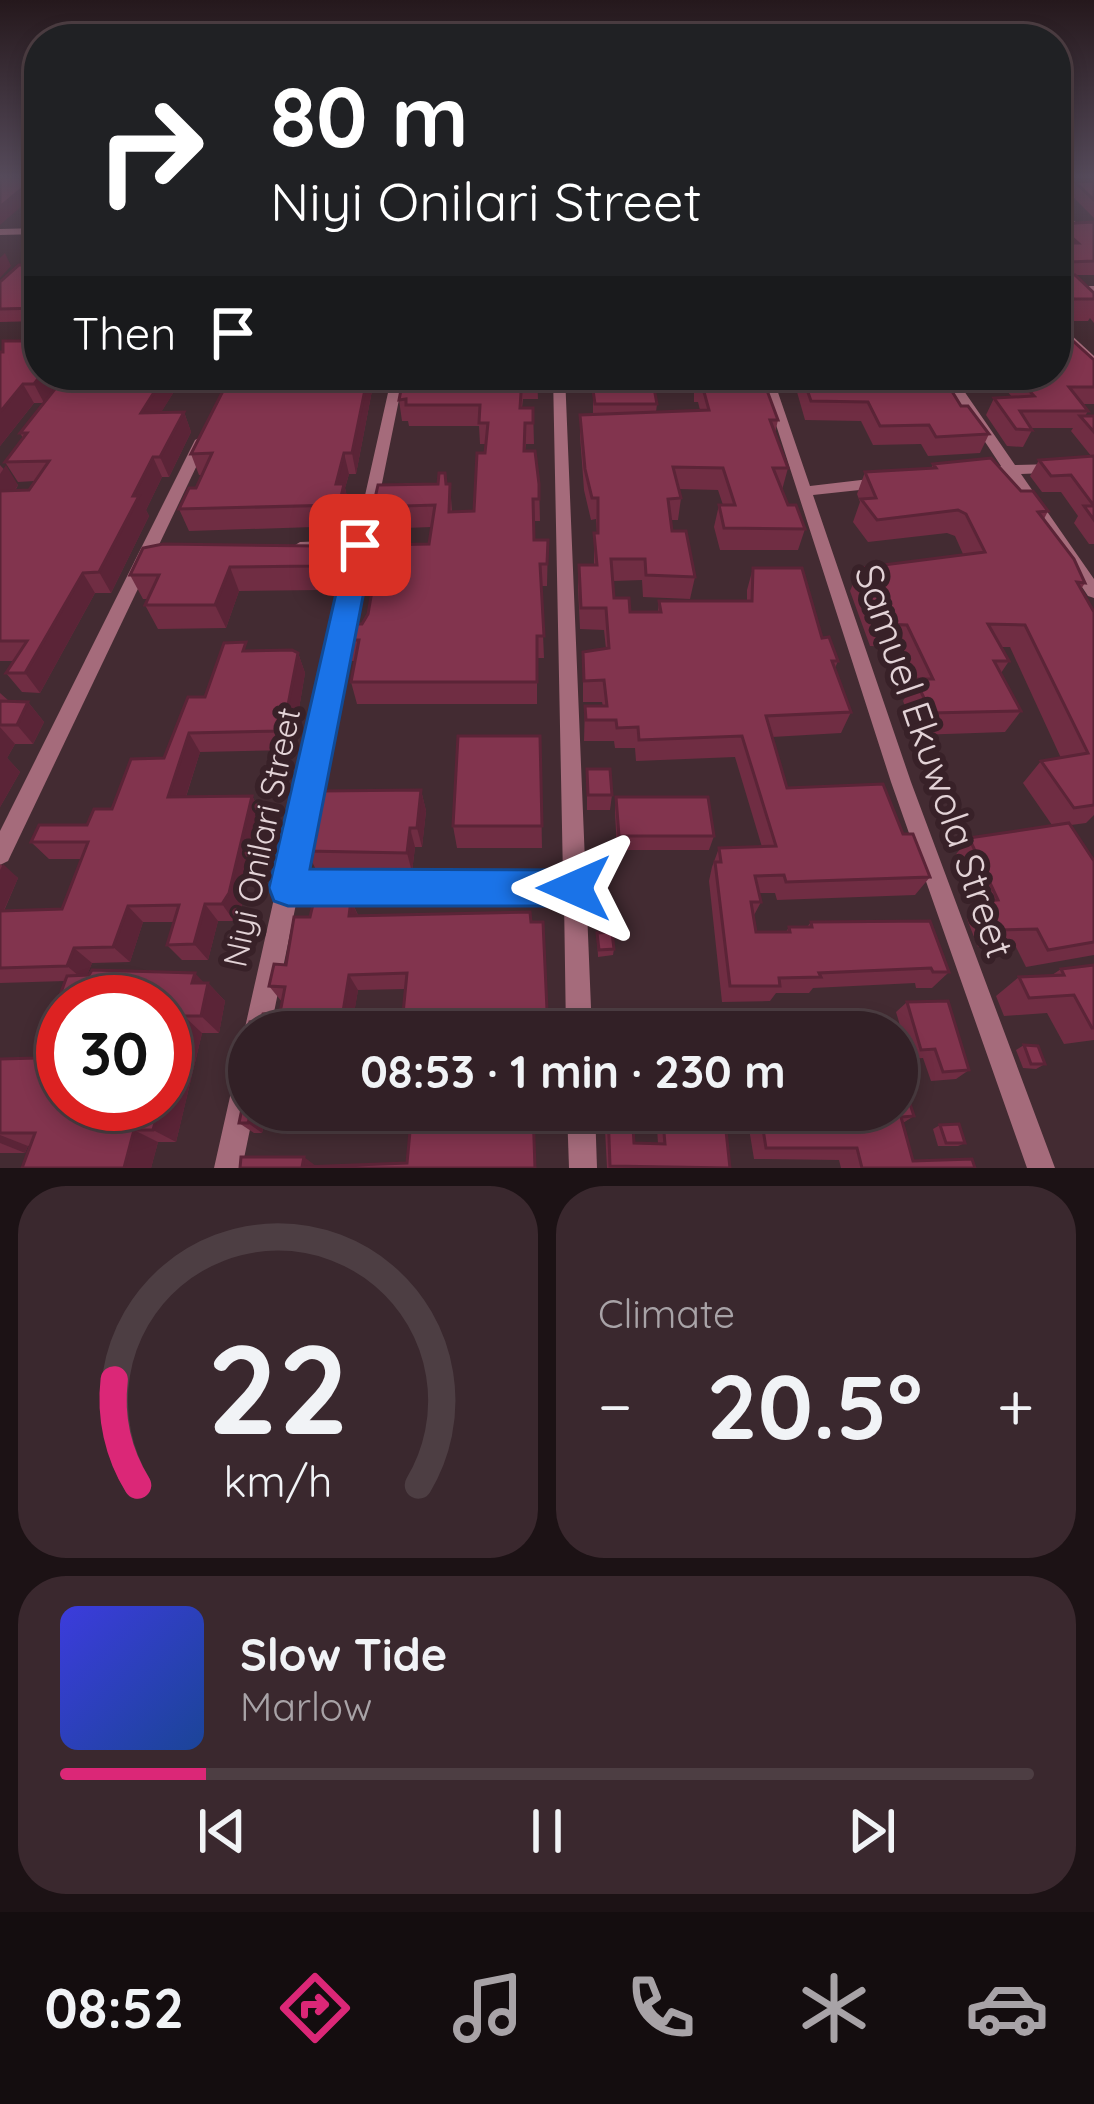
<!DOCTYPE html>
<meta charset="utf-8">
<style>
body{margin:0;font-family:Quicksand,sans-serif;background:#3a282e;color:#f1f3f6;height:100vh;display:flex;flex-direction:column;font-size:45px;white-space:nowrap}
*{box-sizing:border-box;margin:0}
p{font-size:39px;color:#a8a3a7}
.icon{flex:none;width:66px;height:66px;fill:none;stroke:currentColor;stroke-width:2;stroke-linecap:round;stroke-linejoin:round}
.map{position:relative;height:1168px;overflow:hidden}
.panel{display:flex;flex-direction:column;gap:18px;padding:18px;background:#1c1215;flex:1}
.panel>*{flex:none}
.guide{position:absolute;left:24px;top:24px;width:1047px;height:366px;border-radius:48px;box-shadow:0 6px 18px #0003,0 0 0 3px #4d3e43;background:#202124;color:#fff;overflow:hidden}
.speed{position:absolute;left:36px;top:975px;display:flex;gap:24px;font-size:60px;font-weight:700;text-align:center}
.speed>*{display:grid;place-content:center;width:156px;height:156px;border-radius:50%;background:#322026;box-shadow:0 6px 18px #0003,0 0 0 3px #4d3e43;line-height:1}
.speed .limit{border:18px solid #d22;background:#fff;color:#111}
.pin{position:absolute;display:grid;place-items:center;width:102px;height:102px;color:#fff;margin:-51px;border-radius:24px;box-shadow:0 6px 18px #0006}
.me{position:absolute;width:132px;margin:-66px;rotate:270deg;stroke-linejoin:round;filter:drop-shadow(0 0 9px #0008)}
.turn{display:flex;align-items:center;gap:42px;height:252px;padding:0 48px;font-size:54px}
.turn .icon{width:156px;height:156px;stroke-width:2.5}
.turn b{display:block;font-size:84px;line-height:102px}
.then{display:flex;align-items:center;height:114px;padding:0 48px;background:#0003;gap:24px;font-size:45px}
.big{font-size:90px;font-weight:700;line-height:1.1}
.panel .widget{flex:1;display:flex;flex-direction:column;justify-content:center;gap:18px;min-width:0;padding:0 42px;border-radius:48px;background:#3a282e}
.panel .dial{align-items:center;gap:0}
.dial svg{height:312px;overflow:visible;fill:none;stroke:#4d3e43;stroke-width:7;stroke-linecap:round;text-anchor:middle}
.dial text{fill:#f1f3f6;stroke:none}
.song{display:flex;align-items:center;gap:36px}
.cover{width:144px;height:144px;border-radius:18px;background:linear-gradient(135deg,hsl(240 70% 55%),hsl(220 70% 35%))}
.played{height:12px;border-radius:6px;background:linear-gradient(90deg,#db2777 15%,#4d3e43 15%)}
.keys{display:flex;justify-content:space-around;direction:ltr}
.heat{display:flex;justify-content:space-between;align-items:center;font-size:66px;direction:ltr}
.panel .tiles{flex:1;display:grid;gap:18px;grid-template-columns:1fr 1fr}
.widget:last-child{grid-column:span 2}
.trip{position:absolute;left:228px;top:1011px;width:690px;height:120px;border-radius:60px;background:#322026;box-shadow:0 6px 18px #0003,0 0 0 3px #4d3e43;font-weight:700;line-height:120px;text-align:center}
.tabs{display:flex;height:192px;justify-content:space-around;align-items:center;background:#140d0f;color:#a8a3a7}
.tabs .icon{width:84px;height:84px}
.tabs .active{color:#db2777}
.tabs b{font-size:54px;color:#f1f3f6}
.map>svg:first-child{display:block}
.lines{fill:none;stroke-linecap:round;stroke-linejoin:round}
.minor{fill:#a56b7b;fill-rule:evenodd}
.wall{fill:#702d43;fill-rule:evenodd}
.shaded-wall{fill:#5b2437}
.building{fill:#82344e;stroke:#5b2437;stroke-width:3;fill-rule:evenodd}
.route{fill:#1a73e8;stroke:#114b97;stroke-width:3}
.labels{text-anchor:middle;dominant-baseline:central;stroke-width:12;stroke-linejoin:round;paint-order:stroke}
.street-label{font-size:33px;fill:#e3d3d7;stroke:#382128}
.near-street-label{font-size:39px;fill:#e3d3d7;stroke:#382128}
</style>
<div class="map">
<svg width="1094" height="1168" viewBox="0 0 1094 1168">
<rect width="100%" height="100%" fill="#432b32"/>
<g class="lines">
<g class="minor">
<rect x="1056" y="183" width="38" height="6"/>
<path d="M1056 204 1083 229V233H1077L1056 212Z"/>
<path d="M39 228V234L0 235V229Z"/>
<path d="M39 250V259L0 294V285Z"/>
<rect x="1056" y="286" width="38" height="6"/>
<path d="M1056 321 1094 356V367L1090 366 1056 331Z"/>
<path d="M392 375H404L302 877H563L553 375H565L592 1032H566L564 899H297L270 1032H249V1041L244 1032 352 551 300 552 292 547 300 542 355 540Z"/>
<path d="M760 375H772L810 486 878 478 885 483 878 488 813 495 911 782 1055 1168H1027L891 782Z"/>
<path d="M941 375H953L1015 465 1094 463V471L1021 474 1094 579V598L1088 596 1007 474H976L974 471 976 468 1001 466Z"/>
<path d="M202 436 209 440 8 861 0 865V831L195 440Z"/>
<path d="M249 1057V1110H254L242 1168H214L236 1070 240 1061Z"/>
<path d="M567 1110H595L597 1168H569Z"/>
</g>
</g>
<g class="wall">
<path d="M1094 181V218L1070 194 1075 182Z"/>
<path d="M1056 194 1067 211 1061 224 1094 222V275H1076L1094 293V323L1090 318 1088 321H1063L1056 314V274H1061L1056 269Z"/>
<path d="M39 265V321L0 322V282Z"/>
<path d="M0 352 39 375H169L175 390 161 412H184L191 432 169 477H162L146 510 149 516 111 593H95L40 693 22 692 6 673 14 661H0V465L18 485 15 491 29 490 35 481 18 482 5 462 23 438 20 433 44 403H34L0 446Z"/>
<path d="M1094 360V404H1082L1088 411 1085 416H1094V544H1089L1074 523 1078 516 1061 492H1042L1030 476 1039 460 1092 457 1071 431 1073 428H1031L1032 430 1023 447 1007 446 986 415 994 398 1012 397 1002 385H985L978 375H1056Z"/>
<path d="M375 375 356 474H349L345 488 349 505 344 526 189 531 179 509 196 488 202 475H199L191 454Z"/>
<path d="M537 375 538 399H523L522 408H533L534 444H526L525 451 539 484 540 521H534V540H548L547 586H541L544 658H537V704H357L351 682 355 661H350L344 640 362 624 429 544 432 527 377 529 373 507 450 484 452 512 474 511 485 453 486 444H480L479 426H409L408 421H402L399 400Z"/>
<path d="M587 375H756L759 385 778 420 775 433 788 468 782 490 788 505 805 529 798 550H720L714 527 719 505H723L718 490 679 489 681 498 678 520H671L672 531 695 577 690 599 643 597 642 580 613 581 614 598 630 612H658L659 601H747V590L753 568 822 638 838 661 835 668 851 712 841 733 772 737 787 788 903 834 930 877 915 895 777 900 775 893H759L761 902 753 917 756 932H786L789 927H807L811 922 949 972 932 988H916L915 983 813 988 809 993H776L770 1001 722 1002 709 881 712 867 719 848 762 847 735 757 636 761 635 748H615L614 741H584L585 706H603L602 702H583V652L606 649 604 630 580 629 578 587 579 565H594V533H597L596 519 591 520 584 490 580 436V415H593V390L657 404 656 412 700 410 698 402H694V381L587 380Z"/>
<path d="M797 375H942L961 406 989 434 980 453 928 456 921 444 873 445 861 421 805 420 795 385Z"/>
<path d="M933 464 1021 491 1048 511 1044 519 1085 583 1081 589 1094 612V815L1086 823 1071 825 1094 861V955L1026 967 1016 947H978L967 919 975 911 953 858 969 838 1052 825 1023 783 1041 761 1061 758 1010 647H1001L1009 661 1001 673 1021 711 1005 732 917 735 903 701 913 684 896 647 870 646 850 591 860 568 963 554 955 536 947 533 868 542 853 522 860 502 857 494 865 472 931 469Z"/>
<path d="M318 546 325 569 320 590 239 591 226 628 158 629 145 605 148 599H143L130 575Z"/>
<path d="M249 651 298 653 305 673 292 750 200 752 186 797 252 796 262 814 241 909 234 921H218L208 960H182L167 945 174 922H143L130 962 92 963 87 975 208 983 225 1001 219 1033H202L176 1142H158L151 1168H22L31 1145 28 1146 25 1153H0V1059L37 1058 65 981 0 983V864L18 878 4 911 62 909 81 859H49L31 842 87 825 112 809 164 758 205 697Z"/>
<path d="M0 693 9 701 28 702 44 722 33 744H15L7 758 20 772 0 807Z"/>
<path d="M540 736 542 848H457L453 826Z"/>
<path d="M587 769 612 795 610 810H587Z"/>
<path d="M421 790 426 811 422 847H415L412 872 316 870 307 851Z"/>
<path d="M616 797 714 836 709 850H617L615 812Z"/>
<path d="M314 900H351L358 915 530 912 531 922H543L548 1032H249V1110H268L262 1133H254L239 1123 244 1099 239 1085 250 1022 260 1021 263 1014 280 1013 282 1002 269 986 274 964 286 965 294 917H310ZM405 989 402 1024H352L358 990Z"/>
<path d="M597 933 614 949 613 955 598 957Z"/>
<path d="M1094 965V1040L1064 1044 1047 1013 1004 1016 996 996 1019 977 1052 975 1061 969Z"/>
<path d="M907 1002 969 1070 956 1079 931 1081 923 1058 910 1059 896 1012Z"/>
<path d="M1024 1045 1045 1064 1036 1069 1023 1068 1016 1050Z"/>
<path d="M359 1110H552L534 1111 535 1168 316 1166 407 1163 410 1131 367 1132 358 1121Z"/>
<path d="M604 1110H632L634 1143 658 1144 656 1110H716L730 1168H607Z"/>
<path d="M746 1110H897L914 1116 903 1123 913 1161 975 1168H841L839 1160 754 1159Z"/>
<path d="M940 1125 965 1143 958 1146H938L933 1129Z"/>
</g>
<g class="shaded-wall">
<path d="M37 176H39V191L0 225V207Z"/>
<path d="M1067 211 1061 224H1057L1059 212Z"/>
<path d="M5 253 11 266 0 278V258Z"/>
<path d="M41 375H66L44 403 34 384Z"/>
<path d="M152 375H169L175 390 149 432 141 413Z"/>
<path d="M368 375H375L356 474 352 453Z"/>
<path d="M23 384 34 403 0 446V412Z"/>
<path d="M184 412 191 432 169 477 160 457Z"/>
<path d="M344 453 349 474 345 488 349 505 344 526 336 484Z"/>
<path d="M153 457 162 477 146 510 149 516 111 593 99 572 133 496Z"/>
<path d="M6 465 18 485 2 510 0 507V474Z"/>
<path d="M318 546 325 569 320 590 313 566Z"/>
<path d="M230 567 239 591 226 628 215 605Z"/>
<path d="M83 573 95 593 40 693 25 673Z"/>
<path d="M298 653 305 673 292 750 283 731Z"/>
<path d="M28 702 44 722 33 744 17 725Z"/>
<path d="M0 727 15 744 7 758 20 772 0 807Z"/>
<path d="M189 733 200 752 180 815 168 797Z"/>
<path d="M421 790 426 811 422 847 417 828Z"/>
<path d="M252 796 262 814 241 909 234 921 222 904Z"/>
<path d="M410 828 415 847 412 872 407 853Z"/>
<path d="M3 864 18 878 0 919V870Z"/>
<path d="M351 900 359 918 349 916Z"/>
<path d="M205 904 218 921 208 960 194 944Z"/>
<path d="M128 906 143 922 130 962 113 947Z"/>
<path d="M74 948 92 963 85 981 67 966Z"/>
<path d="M195 973 207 986 208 983 225 1001 219 1033 201 1016 192 983Z"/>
<path d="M349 975 358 990 351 1032 341 1024Z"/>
<path d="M184 1016 202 1033 176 1142 153 1130 160 1104H165V1086Z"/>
<path d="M252 1110H268L262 1133 248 1123Z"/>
<path d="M134 1130 158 1142 151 1168H124Z"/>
<path d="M0 1135 28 1146 25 1153 0 1143Z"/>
<path d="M304 1157 316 1166 302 1167Z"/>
</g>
<g class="building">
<path d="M0 176H37L0 207Z"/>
<path d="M1094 181V200L1075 182Z"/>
<path d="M1056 194 1067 211 1059 212V224L1094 222V261L1069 262 1056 250V243H1078L1056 223Z"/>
<path d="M19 265H39V308L0 309V282Z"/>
<path d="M1056 274 1075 275 1094 293V299H1074L1056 282Z"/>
<path d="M1056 332H1063L1094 360V387H1069L1088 411H1020L1032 430 1016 429 994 398 1034 396 1015 375H1056Z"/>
<path d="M3 341H39V375H41L34 384H23L0 412V352H3Z"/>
<path d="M66 375H165L141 413 184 412 160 457H153L133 496H139L99 572 83 573 25 673H6L27 641H0V491L29 490 49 461 5 462 27 433H20Z"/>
<path d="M267 375H368L352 453H344L336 484H344L339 505 179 509 189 488H196L212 453 191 454 230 377Z"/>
<path d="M404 375H537V378H522L520 408H533V423H525L524 451H535L539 484V499H533L534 540H548L547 564H540L544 636H537V682H351L359 640H344L348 624H362L368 614 380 545 429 544 435 505 373 507 378 485 438 484 439 473H445L446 484H450L449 512 474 511 477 453H485L488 423H479L480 405H406V399L399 400Z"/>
<path d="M697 375H756L759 385H765L778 420H770L788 468H773L788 505H796L805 529 724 528 719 505H735L723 468 673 467 681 498 668 499 672 531H686L695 577 646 575 645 559H611L614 598H629L630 612H661L659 601H752L753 568H802L822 638 829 637 838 661H832L851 712 766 716 787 788 883 784 903 834H913L930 877 786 882 784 875 755 876 761 902H751L756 932H790L789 927H812L811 922 930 921 949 972H933L931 968 819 973 821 977 779 978 780 986H730L715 862H721L719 848 776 846 742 736 639 740 638 727 617 728 616 720H586L585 706H607L604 680 584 681 583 652 609 648 606 608H581L579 565H597L594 533H598V498H592L585 469 580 415 709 410 701 381H697Z"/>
<path d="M802 375H942L961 406H968L989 434 936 437 929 425 880 426 868 402 811 401Z"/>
<path d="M654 388 657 404H595L593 390Z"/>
<path d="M1080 416H1094V432Z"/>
<path d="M1094 456V506L1071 475 1051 476 1039 460Z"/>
<path d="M991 458 1021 491H1033L1048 511 1038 512 1074 559 1085 583 1077 582 1094 612V805L1074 808 1041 761 1088 753 1025 625 988 624 1009 661H994L1021 711 931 713 915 679H933L907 625 881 624 860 568 985 552 966 514 958 510 877 520 861 499 876 498 865 472 936 468 933 464Z"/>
<path d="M1084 506H1094V520Z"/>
<path d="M163 544 318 546 313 566 230 567 215 605H145L159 575H130L143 548Z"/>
<path d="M246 642 243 651 292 650 298 653 283 731 189 733 168 797 252 796 229 893 222 904H205L194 944 167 945 179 905 128 906 113 947 74 948 67 966 0 968V911L62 909 88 842H31L39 825H87L94 809H112L131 759 164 758 188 697H205L224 643Z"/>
<path d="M0 701 28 702 17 725H0Z"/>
<path d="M458 736H540L542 826H453Z"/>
<path d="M587 769H610L612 795H588Z"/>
<path d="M421 790 417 828H410L407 853 307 851 320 791Z"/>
<path d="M616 797H708L714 836H619Z"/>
<path d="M1069 823 1094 861V942L1048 950 1037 929 997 930 985 901 998 900 969 838Z"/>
<path d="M314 900H351L349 916 530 912 531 922H543L548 1032H249V1110H252L248 1123H239L244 1099 239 1085 250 1022 260 1021 263 1014 280 1013 285 987 269 986 274 964 286 965 294 917H310ZM407 973 402 1024H341L349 975Z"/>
<path d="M612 932 614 949 599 950 597 933Z"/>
<path d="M1094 965V1028H1092L1074 995 1029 998 1019 977 1064 975 1061 969Z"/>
<path d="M92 970 195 973 192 983H208L201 1016H184L165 1086V1002H63V1104H160L153 1130H134L124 1168H22L35 1133H0V1059L37 1058 67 976 89 975Z"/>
<path d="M948 1001 969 1070 943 1072 935 1049 921 1050 907 1002Z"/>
<path d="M1024 1045 1038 1046 1045 1064H1031Z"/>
<path d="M897 1089H905L914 1116 901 1117 913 1161 972 1159 975 1168H862L857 1148H766L760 1110H897Z"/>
<path d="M359 1110H533L535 1168H240L241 1157H304L302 1167 407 1163 411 1121H358Z"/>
<path d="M608 1110H632L634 1143 665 1144 662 1110H716L724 1112 730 1168 610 1166Z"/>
<path d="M959 1124 965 1143H946L940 1125Z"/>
</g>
<linearGradient id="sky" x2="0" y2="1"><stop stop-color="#25181c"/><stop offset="0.52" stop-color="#554a5a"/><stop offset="1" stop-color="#554a5a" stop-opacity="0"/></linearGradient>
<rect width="1094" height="340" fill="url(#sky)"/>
<path class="route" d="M360 536 373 545 310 869 574 870 587 875 592 888 587 901 574 906H288L274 901 269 888 347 545Z"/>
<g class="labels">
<g class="street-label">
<text transform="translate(261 837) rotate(-78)">Niyi Onilari Street</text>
</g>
<g class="near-street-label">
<text transform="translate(935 761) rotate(71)">Samuel Ekuwola Street</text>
</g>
</g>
</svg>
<div class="speed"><div class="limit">30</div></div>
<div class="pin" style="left:360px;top:545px;background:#d93025"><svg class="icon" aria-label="arrive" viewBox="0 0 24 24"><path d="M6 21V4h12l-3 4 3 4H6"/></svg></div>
<svg class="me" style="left:574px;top:888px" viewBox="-20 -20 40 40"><path d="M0-17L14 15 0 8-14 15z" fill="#1a73e8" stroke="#fff" stroke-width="4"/></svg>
<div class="trip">08:53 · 1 min · 230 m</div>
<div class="guide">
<div class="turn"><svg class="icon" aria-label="right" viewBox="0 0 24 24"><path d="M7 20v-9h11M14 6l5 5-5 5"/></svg><div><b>80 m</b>Niyi Onilari Street</div></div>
<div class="then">Then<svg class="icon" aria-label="arrive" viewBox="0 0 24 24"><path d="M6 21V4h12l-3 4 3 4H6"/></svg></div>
</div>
</div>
<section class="panel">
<div class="tiles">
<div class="widget dial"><svg viewBox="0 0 100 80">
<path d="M14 69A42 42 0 1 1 86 69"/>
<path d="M14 69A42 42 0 0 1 8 42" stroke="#db2777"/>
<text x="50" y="56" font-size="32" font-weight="700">22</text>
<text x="50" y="72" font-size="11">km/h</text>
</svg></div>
<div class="widget"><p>Climate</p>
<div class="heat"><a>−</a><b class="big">20.5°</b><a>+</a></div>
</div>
<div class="widget">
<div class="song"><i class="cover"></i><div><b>Slow Tide</b><p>Marlow</p></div></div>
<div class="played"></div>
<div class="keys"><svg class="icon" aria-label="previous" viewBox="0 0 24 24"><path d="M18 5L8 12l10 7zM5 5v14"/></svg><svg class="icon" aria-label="pause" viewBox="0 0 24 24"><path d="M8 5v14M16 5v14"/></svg><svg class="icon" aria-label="next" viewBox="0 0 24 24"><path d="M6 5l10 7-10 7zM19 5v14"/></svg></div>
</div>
</div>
</section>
<nav class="tabs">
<b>08:52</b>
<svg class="icon active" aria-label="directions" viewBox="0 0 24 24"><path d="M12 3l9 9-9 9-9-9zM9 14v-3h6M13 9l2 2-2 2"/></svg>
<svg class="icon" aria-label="music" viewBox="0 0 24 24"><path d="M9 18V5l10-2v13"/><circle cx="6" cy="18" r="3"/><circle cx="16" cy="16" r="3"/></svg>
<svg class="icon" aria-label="phone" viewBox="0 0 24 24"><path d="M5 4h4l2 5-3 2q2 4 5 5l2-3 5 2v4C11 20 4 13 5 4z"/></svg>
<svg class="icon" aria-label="climate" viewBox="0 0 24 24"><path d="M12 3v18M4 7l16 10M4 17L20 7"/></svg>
<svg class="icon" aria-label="car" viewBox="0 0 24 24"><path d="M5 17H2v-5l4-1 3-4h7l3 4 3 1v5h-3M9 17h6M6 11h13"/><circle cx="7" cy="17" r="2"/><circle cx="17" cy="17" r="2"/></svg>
</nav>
